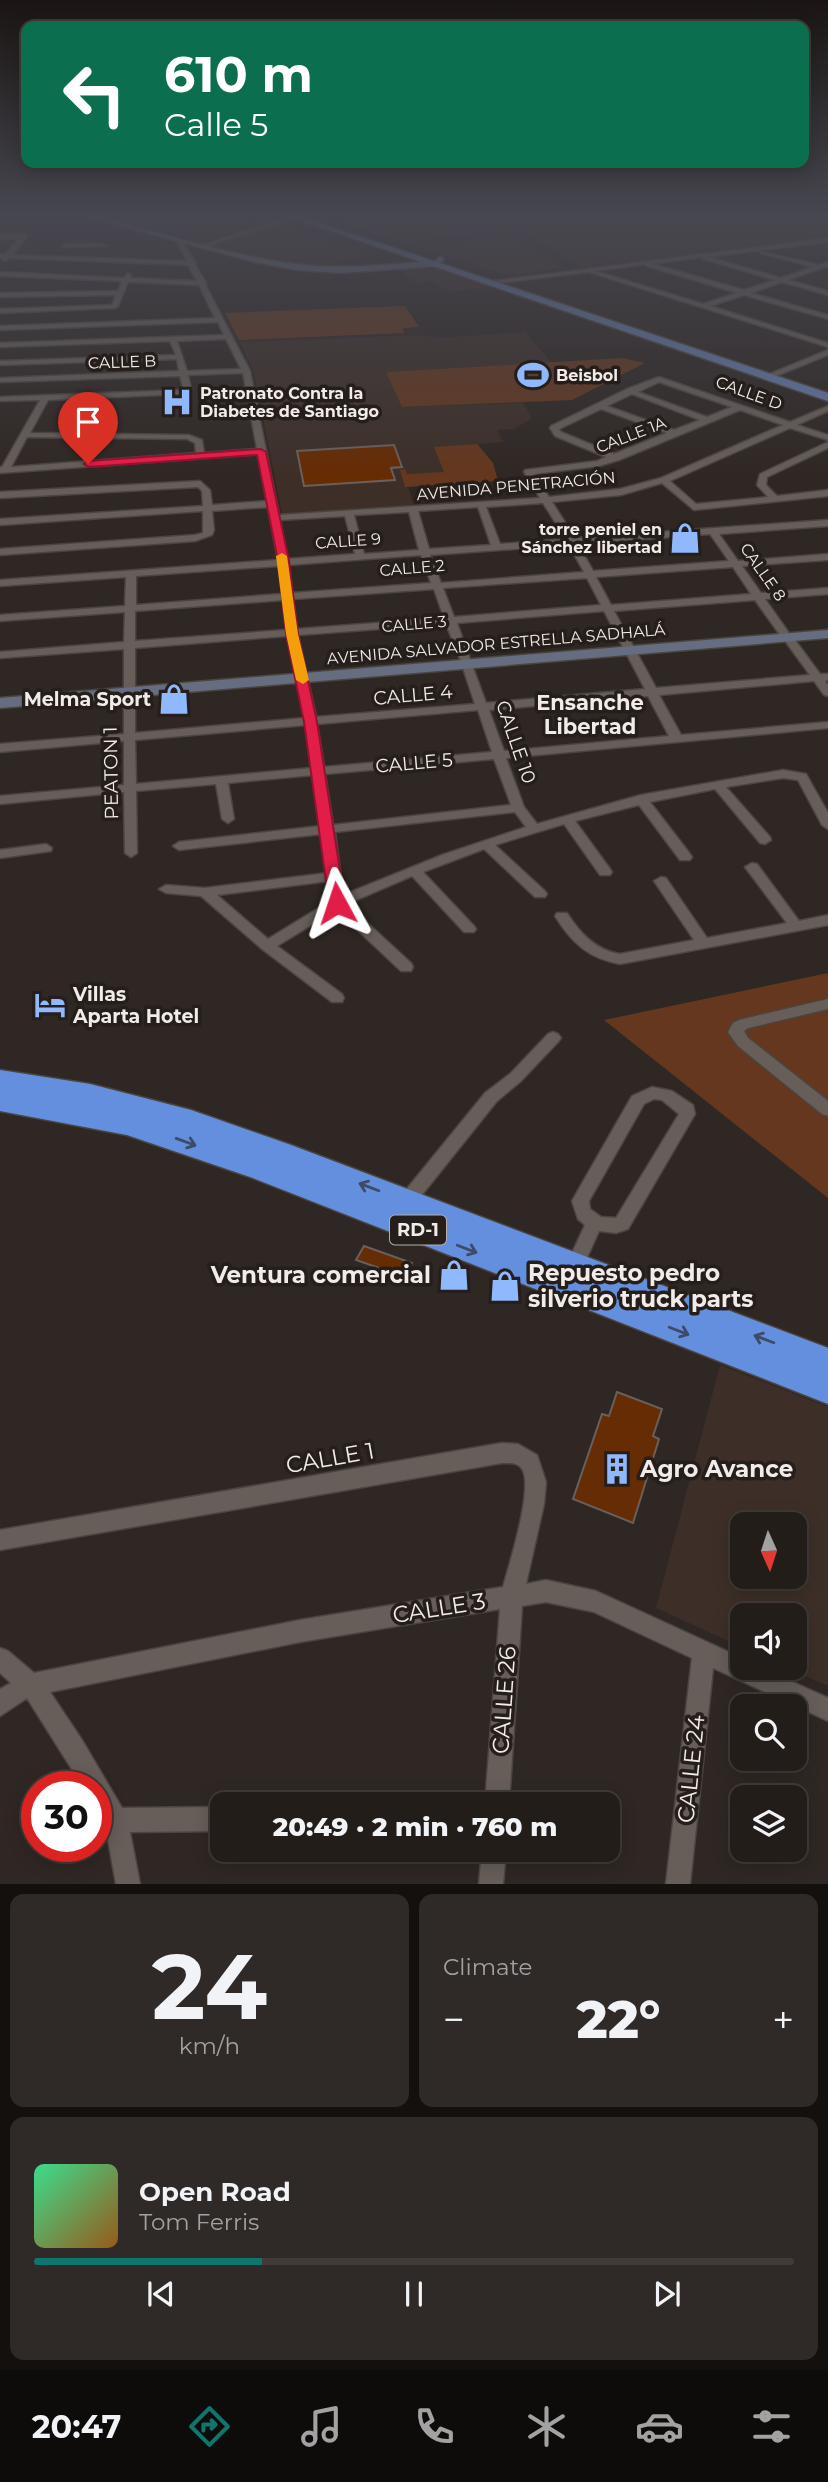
<!DOCTYPE html>
<html lang="en">
<head>
<meta charset="utf-8">
<style>
	:root { --surface:#231d1a; --page:#2f2a27; --text:#f1f3f6; --muted:#a3a2a2; --line:#403b39; --accent:#0f766e }
	body { margin:0; font-family:Montserrat,sans-serif; background:var(--page); color:var(--text); height:100vh; display:flex; flex-direction:column; font-size:26px; white-space:nowrap }
	* { box-sizing:border-box; margin:0 }
	p { font-size:23px; color:var(--muted) }
	.icon { flex:none; width:38px; height:38px; fill:none; stroke:currentColor; stroke-width:2; stroke-linecap:round; stroke-linejoin:round }
	.map { position:relative; height:1884px; overflow:hidden }
	.panel { display:flex; flex-direction:column; gap:10px; padding:10px; background:#13100e; flex:1 }
	.panel>* { flex:none }
	.guide { position:absolute; left:21px; top:21px; width:788px; height:147px; border-radius:14px; box-shadow:0 4px 18px #0003,0 0 0 2px var(--line); background:#0b6e4f; color:#fff; overflow:hidden }
	.needle { width:46px; rotate:177deg }
	.buttons { position:absolute; left:730px; top:1512px; display:grid; gap:14px }
	.buttons a { display:grid; place-items:center; width:77px; height:77px; border-radius:14px; background:var(--surface); box-shadow:0 4px 18px #0003,0 0 0 2px var(--line); font-size:35px }
	.speed { position:absolute; left:21px; top:1771px; display:flex; gap:14px; font-size:35px; font-weight:700; text-align:center }
	.speed>* { display:grid; place-content:center; width:91px; height:91px; border-radius:50%; background:var(--surface); box-shadow:0 4px 18px #0003,0 0 0 2px var(--line); line-height:1 }
	.speed .limit { border:10px solid #d22; background:#fff; color:#111 }
	.pin { position:absolute; display:grid; place-items:center; width:60px; height:60px; color:#fff; margin:-72px -30px; border-radius:50% 50% 50% 0; rotate:-45deg; box-shadow:0 0 7px #0007 }
	.pin .icon { rotate:45deg }
	.me { position:absolute; width:77px; margin:-38px; rotate:355deg; stroke-linejoin:round; filter:drop-shadow(0 0 5px #0008) }
	.turn { display:flex; align-items:center; gap:24px; height:147px; padding:0 28px; font-size:32px }
	.turn .icon { width:91px; height:91px; stroke-width:2.5 }
	.turn b { display:block; font-size:49px; line-height:60px }
	.big { font-size:52px; font-weight:800; line-height:1.1 }
	.panel .widget { flex:1; display:flex; flex-direction:column; justify-content:center; gap:10px; min-width:0; padding:0 24px; border-radius:14px; background:var(--page) }
	.panel .dial { align-items:center; gap:0 }
	.dial b { font-size:91px; line-height:1 }
	.song { display:flex; align-items:center; gap:21px }
	.cover { width:84px; height:84px; border-radius:10px; background:linear-gradient(135deg,hsl(150 70% 55%),hsl(30 70% 35%)) }
	.played { height:7px; border-radius:4px; background:linear-gradient(90deg,var(--accent) 30%,var(--line) 30%) }
	.keys { display:flex; justify-content:space-around; direction:ltr }
	.heat { display:flex; justify-content:space-between; align-items:center; font-size:38px; direction:ltr }
	.panel .tiles { flex:1; display:grid; gap:10px; grid-template-columns:1fr 1fr }
	.widget:last-child { grid-column:span 2 }
	.trip { position:absolute; left:210px; top:1792px; width:410px; height:70px; border-radius:14px; background:var(--surface); box-shadow:0 4px 18px #0003,0 0 0 2px var(--line); font-weight:800; line-height:70px; text-align:center }
	.tab-bar { display:flex; height:112px; justify-content:space-around; align-items:center; background:#0e0c0a; color:var(--muted) }
	.tab-bar .icon { width:49px; height:49px }
	.tab-bar .selected { color:var(--accent) }
	.tab-bar b { font-size:32px; color:var(--text) }
	.map>svg:first-child { display:block }
</style>
</head>
<body>
<div class="map">
<svg width="828" height="1884" viewBox="0 0 828 1884">
	<rect width="100%" height="100%" fill="#2f2723"/>
	<path fill="#3d2f28" fill-rule="evenodd" d="M143 215H247L268 222 203 241 119 222Z
		M316 215H828V239L578 267 520 230 403 242Z
		M278 226 371 253 322 267 274 261 212 245Z
		M506 235 519 237 562 268 521 275 501 273 414 246Z
		M397 268 436 269 494 286 450 292 432 281 417 284Z
		M525 332 551 362 386 372 403 407 523 403 532 418 514 429 497 430 504 442 478 444 493 463 498 481 408 487 414 505 282 514 254 373 240 342 420 335 436 338Z
		M720 1365 828 1407V1686L788 1668H794V1615H742V1647L656 1608ZM794 1524V1577H742V1524Z"/>
	<path fill="#64371e" d="M405 306 419 327 403 328 404 333 239 340 225 313Z
		M623 358 645 363 572 400 402 407 386 372Z
		M477 444 493 463 498 481 405 487 400 470 405 469 407 474 444 472 434 447Z
		M828 973V1198L604 1020Z"/>
	<path fill="#662c04" stroke="#69605b" stroke-width="2" d="M394 445 402 467 391 468 395 480 304 486 297 451Z
		M364 1246 412 1263 405 1277 356 1260Z
		M617 1392 662 1409 653 1436 659 1439 633 1523 573 1499 602 1414 609 1416Z"/>
	<g fill="none" stroke-linecap="round" stroke-linejoin="round">
		<defs>
			<path id="minor" d="M283 218 306 219 284 222 205 247 200 246Z
				M24 234 27 236 12 255 187 261 176 240 181 239 196 263 195 264 206 283 205 284 250 371 279 515 540 498 524 472 525 470 597 461 606 457 555 436 550 428 551 426 627 389 659 377 790 422 828 406V411L797 425 828 435V440L790 428 670 481 696 504 768 497 757 485 760 474 828 442V448L767 477 766 485 777 496 828 490V496L694 510 662 483 621 495 552 502 575 538 828 520V526L719 534 738 561 828 554V560L742 566 761 593 828 588V594L765 599 789 633 788 635 792 636 820 674H828V680L825 681 828 685V696L824 695 814 681 659 695 681 735 828 722V728L506 758 524 807 537 824 641 795 783 770 806 774 828 813V829L822 825 798 780 783 778 726 787 770 837 771 840 765 844 760 843 715 789 650 802 690 854 692 857 690 860H680L639 805 575 821 610 869 612 872 610 875H600L564 824 495 845 545 891 547 894 545 897H535L484 849 423 872 474 926 476 929 474 932H464L412 876 347 904 411 963 413 967 411 971H401L336 910 277 946 342 994 344 998 342 1002H332L262 949 201 896 166 893 159 889 166 885 205 888 328 873 322 834 179 850 173 846 179 842 321 826 313 775 228 783 234 819 228 823 222 819 216 784 136 791 137 853 131 857 125 853 124 792 0 804V796L124 785V741L0 752V744L124 734V649L0 658V652L124 642 125 612 0 621V615L125 606 126 577 0 586V580L278 560 268 507 212 511 214 530 212 535 195 541 0 555V549L195 535 203 533V511L0 525V519L203 506 202 491 198 487 0 498V492L200 481 210 490 212 505 267 501 258 454 0 473V467H2L40 400 0 401V397L181 390 183 388 180 376 0 382V378L179 371 177 359 0 365V361L176 355 170 341 0 347V343L224 335 218 322 0 330V326L215 318 199 285 128 282 118 306 115 308 0 313V309L112 305 116 295 0 297V293L118 291 122 281 0 276V272L124 278 128 273 131 275 130 278 197 281 188 265 9 258 5 261 0 258V254H6L19 238 0 239V235ZM226 339 241 369 187 371 177 341ZM243 373 257 449 204 453 202 440 189 435 30 433 48 400 183 394 191 388 188 375ZM659 382 732 407 707 417 638 392ZM632 394 700 420 674 430 607 406ZM601 409 667 433 614 454 561 432 559 429ZM740 410 783 425 661 478 620 489 549 497 534 474 599 466 619 460ZM27 437 187 439 195 443 196 453 11 467ZM543 503 566 539 500 544 486 507ZM478 507 491 545 429 549 418 511ZM409 512 419 550 364 554 354 515ZM345 516 355 554 287 559 280 520ZM710 534 729 561 593 571 578 544ZM569 545 584 572 441 583 430 555ZM421 555 431 583 292 593 288 565ZM279 566 282 594 136 605V576ZM733 567 751 594 611 605 596 577ZM587 578 601 605 454 617 443 588ZM434 589 444 618 297 629 293 599ZM283 600 286 630 135 641V611ZM755 600 780 635 784 636 783 638 810 675 656 688 614 611ZM604 611 645 689 486 703 472 665 467 662 462 665 475 704 316 717 298 635 446 624 460 659 465 662 470 659 457 623ZM287 636 305 718 135 733V692L132 689 135 687V648ZM648 696 669 736 504 751 489 710ZM478 710 492 752 324 767 317 724ZM306 725 312 768 136 784 135 740ZM494 759 511 805 333 825 325 774ZM515 812 526 827 442 855 343 895 335 832ZM329 881 330 901 268 939 217 895Z
				M828 238V242L708 257 781 278 813 267 760 253V251L819 265 828 262V266L788 280 828 291V295L782 282 751 293 828 315V319L744 295 710 306 828 343V347L589 272 489 284 486 282ZM702 257 703 259 775 280 744 290 652 264ZM646 264 647 266 737 293 703 304 595 271Z
				M64 244H104L107 246 62 247Z
				M828 350V355L769 379 762 377Z
				M46 844 52 848 51 851 0 858V850Z
				M752 863 757 864 799 921 828 915V925L620 964C588 958 572 943 555 916L557 913H567C580 933 595 950 620 954L694 940 654 881 661 877 666 878 707 938 787 923 745 867Z
				M828 999V1009L748 1028 744 1031 748 1038 828 1101V1116L822 1114 738 1046 728 1032 733 1023 739 1020Z
				M553 1032 558 1034 561 1038 558 1042 521 1081 497 1101 413 1206 407 1208 401 1206 399 1201 401 1196 485 1093 511 1073 548 1034Z
				M652 1087 672 1091 693 1105 695 1114 628 1229 616 1233 599 1231 581 1271 575 1274 569 1271 566 1266 585 1225 578 1219 572 1201 632 1096ZM654 1099 662 1100 679 1114 616 1218 601 1217 590 1209 589 1201 644 1104Z
				M502 1443 518 1444 537 1455 546 1482 544 1504 526 1584 546 1580 596 1591 742 1658V1668H762L828 1698V1721L713 1668 690 1884H666L692 1658 594 1612 546 1602 522 1606 509 1804H485L500 1609 300 1642 50 1692 82 1740 122 1808 222 1807V1831L130 1832 140 1884H116L105 1823 96 1809V1787H83L27 1698 0 1716V1689L11 1683 0 1673V1648L8 1651 34 1673 300 1620 503 1587C509 1565 534 1487 522 1469 518 1462 509 1463 502 1463L0 1550V1530Z
				M482 1850H506L503 1884H479Z"/>
			<path id="secondary" d="M80 215H92C159 232 227 255 296 264 342 270 389 264 435 261L440 256 444 259 439 266 341 273 297 270 254 262Z
				M828 630V638L0 708V698Z"/>
			<path id="primary" d="M284 215H296L828 393V401Z"/>
			<path id="motorway" d="M0 1070 90 1084 191 1110 291 1145 828 1348V1404L253 1178 127 1135 0 1111Z"/>
		</defs>
		<use href="#minor" stroke="#4b4541" stroke-width="3"/>
		<use href="#secondary" stroke="#4b4541" stroke-width="3"/>
		<use href="#primary" stroke="#4b4541" stroke-width="3"/>
		<use href="#motorway" stroke="#4b4541" stroke-width="3"/>
		<use href="#minor" fill="#675e59" fill-rule="evenodd"/>
		<use href="#secondary" fill="#666d81" fill-rule="evenodd"/>
		<use href="#primary" fill="#657ba9" fill-rule="evenodd"/>
		<use href="#motorway" fill="#638fde" fill-rule="evenodd"/>
	</g>
	<defs><path id="oneway-shaft" d="M-6 0H5M1.5-3L5.5 0L1.5 3" fill="none" stroke-width="1.6" stroke-linecap="round" stroke-linejoin="round" transform="scale(1.75)"/></defs>
	<g stroke="#3e4b68">
		<use href="#oneway-shaft" transform="translate(186 1142) rotate(20)"/>
		<use href="#oneway-shaft" transform="translate(369 1187) rotate(-159)"/>
		<use href="#oneway-shaft" transform="translate(467 1249) rotate(21)"/>
		<use href="#oneway-shaft" transform="translate(679 1331) rotate(21)"/>
		<use href="#oneway-shaft" transform="translate(764 1339) rotate(-159)"/>
	</g>
	<linearGradient id="sky" x2="0" y2="1"><stop stop-color="#1a1513"/><stop offset="0.45" stop-color="#474750"/><stop offset="1" stop-color="#474750" stop-opacity="0"/></linearGradient>
	<rect width="828" height="478" fill="url(#sky)"/>
	<path fill="#e11d48" stroke="#92132f" stroke-width="2" d="M261 449 266 452 289 561 298 634 317 722 345 903 337 908 329 903 304 722 286 634 278 561 257 455 88 467 84 464 88 461Z"/>
	<path fill="#f59e0b" d="M282 553 287 556 298 634 309 680 303 684 296 680 286 634 276 556Z"/>
	<defs>
		<symbol id="stadium-bare" viewBox="-9 -9 18 18"><path d="M0-5a6.5 5 0 1 0 0 10a6.5 5 0 1 0 0-10ZM-3.5-1.8h7v3.6h-7Z" fill="#90b8fd" stroke="#251e1a" stroke-width="2.5" paint-order="stroke"/></symbol>
		<symbol id="hospital-bare" viewBox="-9 -9 18 18"><path d="M-5-5h3v3.5h4V-5h3V5h-3V1.5h-4V5h-3Z" fill="#90b8fd" stroke="#251e1a" stroke-width="2.5" paint-order="stroke"/></symbol>
		<symbol id="shop-bare" viewBox="-9 -9 18 18"><path d="M-5-2.5h2.3a2.7 3.5 0 0 1 5.4 0H5L5.5 6h-11ZM-1.5-2.5h3a1.5 2.3 0 0 0-3 0Z" fill="#90b8fd" stroke="#251e1a" stroke-width="2.5" paint-order="stroke"/></symbol>
		<symbol id="hotel-bare" viewBox="-9 -9 18 18"><path d="M-6-4.5h1.5V1H6V5H4.5V3h-9V5H-6ZM-4 0a1.8 1.8 0 1 1 3.6 0ZM.5 0V-2.5h3Q6-2.5 6 0Z" fill="#90b8fd" stroke="#251e1a" stroke-width="2.5" paint-order="stroke"/></symbol>
		<symbol id="building-bare" viewBox="-9 -9 18 18"><path d="M-4-6H4V6H1V3H-1V6H-4ZM-2.5-4.3h1.7v1.8h-1.7ZM.8-4.3h1.7v1.8H.8ZM-2.5-1h1.7V.8h-1.7ZM.8-1h1.7V.8H.8Z" fill="#90b8fd" stroke="#251e1a" stroke-width="2.5" paint-order="stroke"/></symbol>
	</defs>
	<g fill-rule="evenodd">
		<use href="#stadium-bare" x="511" y="353" width="44" height="44"/>
		<use href="#hospital-bare" x="155" y="380" width="44" height="44"/>
		<use href="#shop-bare" x="663" y="516" width="44" height="44"/>
		<use href="#shop-bare" x="152" y="677" width="44" height="44"/>
		<use href="#hotel-bare" x="28" y="983" width="44" height="44"/>
		<use href="#shop-bare" x="432" y="1253" width="44" height="44"/>
		<use href="#shop-bare" x="483" y="1264" width="44" height="44"/>
		<use href="#building-bare" x="595" y="1447" width="44" height="44"/>
	</g>
	<g text-anchor="middle" dominant-baseline="central" stroke-width="7" stroke-linejoin="round" paint-order="stroke">
		<g font-size="16" fill="#f1ebe9" stroke="#251e1a">
			<text transform="translate(122 362) rotate(-2)">CALLE B</text>
			<text transform="translate(749 393) rotate(20)">CALLE D</text>
			<text transform="translate(631 435) rotate(-21)">CALLE 1A</text>
			<text transform="translate(516 486) rotate(-5)">AVENIDA PENETRACIÓN</text>
			<text transform="translate(348 541) rotate(-4)">CALLE 9</text>
			<text transform="translate(412 568) rotate(-5)">CALLE 2</text>
			<text transform="translate(763 572) rotate(55)">CALLE 8</text>
			<text transform="translate(414 624) rotate(-5)">CALLE 3</text>
			<text transform="translate(496 644) rotate(-5)">AVENIDA SALVADOR ESTRELLA SADHALÁ</text>
		</g>
		<g font-size="16" font-weight="bold" fill="#f1ebe9" stroke="#251e1a" text-anchor="start">
			<text x="556" y="375">Beisbol</text>
			<text x="200" y="393">Patronato Contra la<tspan x="200" dy="18">Diabetes de Santiago</tspan></text>
			<text x="662" y="529" text-anchor="end">torre peniel en<tspan x="662" dy="18">Sánchez libertad</tspan></text>
		</g>
		<rect fill="#251e1a" stroke="#b4aeab" stroke-width="2" x="390" y="1215.5" width="56" height="29" rx="5"/>
		<g font-size="18" font-weight="bold" fill="#f1ebe9">
			<text x="418" y="1230">RD-1</text>
		</g>
		<g font-size="19" fill="#f1ebe9" stroke="#251e1a">
			<text transform="translate(413 695) rotate(-5)">CALLE 4</text>
			<text transform="translate(516 742) rotate(71)">CALLE 10</text>
			<text transform="translate(414 763) rotate(-5)">CALLE 5</text>
			<text transform="translate(111 773) rotate(-91)">PEATON 1</text>
		</g>
		<g font-size="19" font-weight="bold" fill="#f1ebe9" stroke="#251e1a" text-anchor="end">
			<text x="151" y="699">Melma Sport</text>
			<text x="73" y="994" text-anchor="start">Villas<tspan x="73" dy="22">Aparta Hotel</tspan></text>
		</g>
		<g font-size="21" font-weight="bold" fill="#f1ebe9" stroke="#251e1a">
			<text x="590" y="702">Ensanche<tspan x="590" dy="24">Libertad</tspan></text>
		</g>
		<g font-size="23" font-weight="bold" fill="#f1ebe9" stroke="#251e1a" text-anchor="start">
			<text x="528" y="1273">Repuesto pedro<tspan x="528" dy="26">silverio truck parts</tspan></text>
			<text x="431" y="1275" text-anchor="end">Ventura comercial</text>
			<text x="640" y="1469">Agro Avance</text>
		</g>
		<g font-size="23" fill="#f1ebe9" stroke="#251e1a">
			<text transform="translate(330 1458) rotate(-10)">CALLE 1</text>
			<text transform="translate(439 1608) rotate(-9)">CALLE 3</text>
			<text transform="translate(504 1700) rotate(-86)">CALLE 26</text>
			<text transform="translate(691 1769) rotate(-84)">CALLE 24</text>
		</g>
	</g>
</svg>
<div class="buttons">
<a><svg class="needle" viewBox="-14 -14 28 28"><path d="M0-13l5 13h-10z" fill="#e53935"/><path d="M0 13l5-13h-10z" fill="#a3a2a2"/></svg></a>
<a><svg class="icon" aria-label="sound" viewBox="0 0 24 24"><path d="M4 9h4l5-4v14l-5-4H4zM17 9q2 3 0 6"/></svg></a>
<a><svg class="icon" aria-label="search" viewBox="0 0 24 24"><circle cx="10" cy="10" r="6"/><path d="M15 15l6 6"/></svg></a>
<a><svg class="icon" aria-label="layers" viewBox="0 0 24 24"><path d="M12 4l9 5-9 5-9-5zM3 14l9 5 9-5"/></svg></a>
</div>
<div class="speed"><div class="limit">30</div></div>
<div class="pin" style="left:88px;top:464px;background:#d93025"><svg class="icon" aria-label="arrive" viewBox="0 0 24 24"><path d="M6 21V4h12l-3 4 3 4H6"/></svg></div>
<svg class="me" style="left:337px;top:903px" viewBox="-20 -20 40 40"><path d="M0-17L14 15 0 8-14 15z" fill="#e11d48" stroke="#fff" stroke-width="4"/></svg>
<div class="trip">20:49 · 2 min · 760 m</div>
<div class="guide">
<div class="turn"><svg class="icon" aria-label="left" viewBox="0 0 24 24"><path d="M17 20v-9H6M10 6l-5 5 5 5"/></svg><div><b>610 m</b>Calle 5</div></div>
</div>
</div>
<section class="panel">
<div class="tiles">
<div class="widget dial"><b>24</b><p>km/h</p></div>
<div class="widget"><p>Climate</p>
<div class="heat"><a>−</a><b class="big">22°</b><a>+</a></div>
</div>
<div class="widget">
<div class="song"><i class="cover"></i><div><b>Open Road</b><p>Tom Ferris</p></div></div>
<div class="played"></div>
<div class="keys"><svg class="icon" aria-label="previous" viewBox="0 0 24 24"><path d="M18 5L8 12l10 7zM5 5v14"/></svg><svg class="icon" aria-label="pause" viewBox="0 0 24 24"><path d="M8 5v14M16 5v14"/></svg><svg class="icon" aria-label="next" viewBox="0 0 24 24"><path d="M6 5l10 7-10 7zM19 5v14"/></svg></div>
</div>
</div>
</section>
<nav class="tab-bar">
<b>20:47</b>
<svg class="icon selected" aria-label="directions" viewBox="0 0 24 24"><path d="M12 3l9 9-9 9-9-9zM9 14v-3h6M13 9l2 2-2 2"/></svg>
<svg class="icon" aria-label="music" viewBox="0 0 24 24"><path d="M9 18V5l10-2v13"/><circle cx="6" cy="18" r="3"/><circle cx="16" cy="16" r="3"/></svg>
<svg class="icon" aria-label="phone" viewBox="0 0 24 24"><path d="M5 4h4l2 5-3 2q2 4 5 5l2-3 5 2v4C11 20 4 13 5 4z"/></svg>
<svg class="icon" aria-label="climate" viewBox="0 0 24 24"><path d="M12 3v18M4 7l16 10M4 17L20 7"/></svg>
<svg class="icon" aria-label="car" viewBox="0 0 24 24"><path d="M5 17H2v-5l4-1 3-4h7l3 4 3 1v5h-3M9 17h6M6 11h13"/><circle cx="7" cy="17" r="2"/><circle cx="17" cy="17" r="2"/></svg>
<svg class="icon" aria-label="filters" viewBox="0 0 24 24"><path d="M4 7h16M4 17h16"/><circle cx="9" cy="7" r="2"/><circle cx="15" cy="17" r="2"/></svg>
</nav>
</body>
</html>
